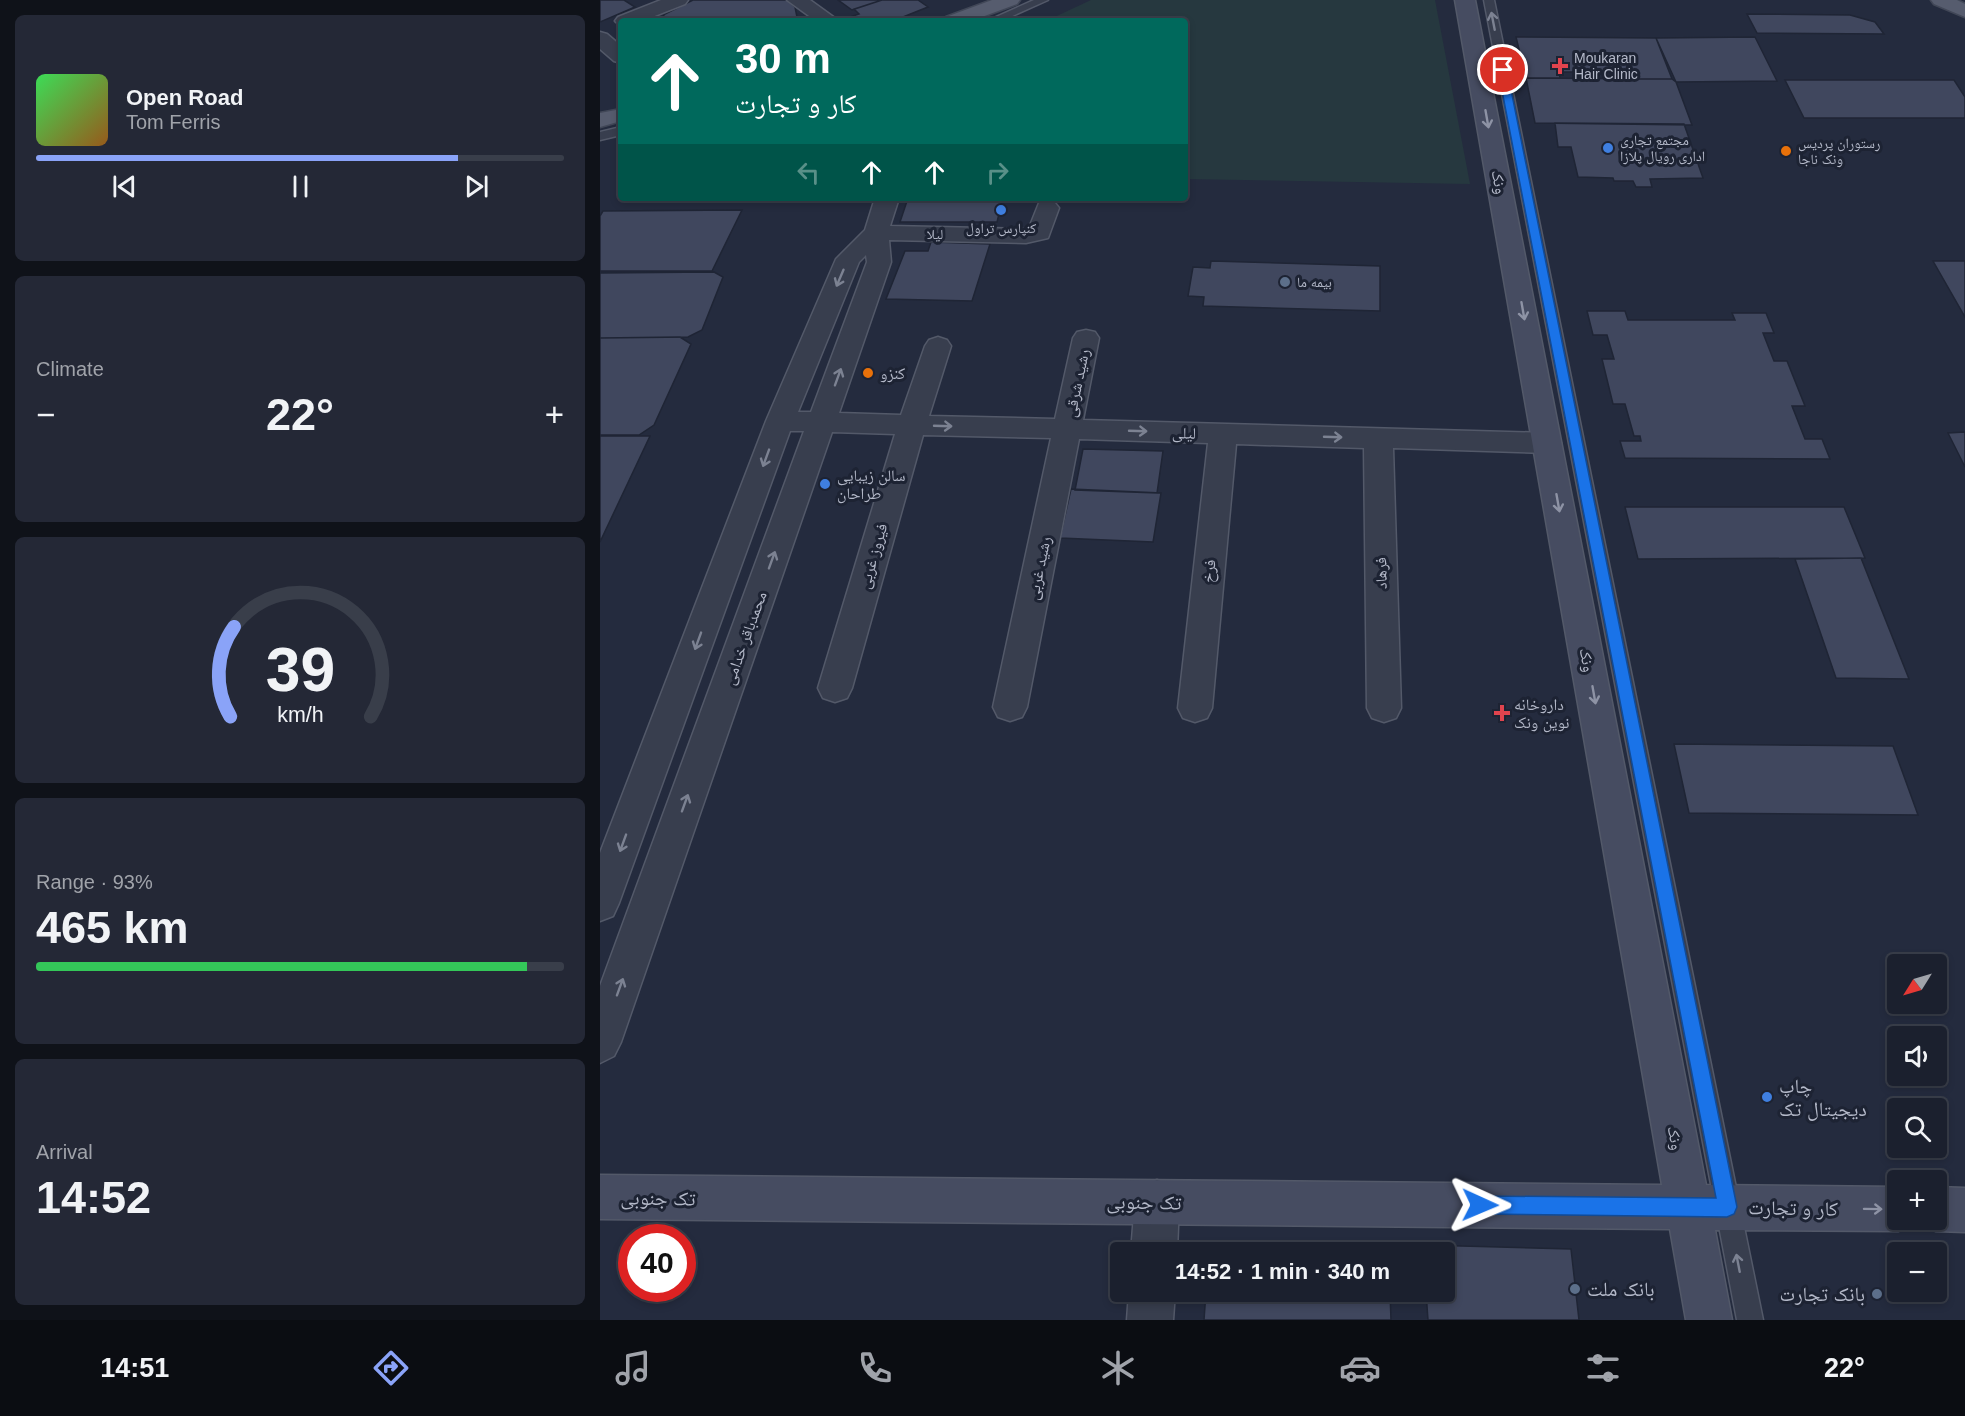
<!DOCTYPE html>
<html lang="en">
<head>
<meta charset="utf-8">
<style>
	:root { --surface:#1b202e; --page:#242836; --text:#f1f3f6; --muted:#a0a3aa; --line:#393e4a; --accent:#8aa3f8 }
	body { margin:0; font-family:Arial,"Noto Naskh Arabic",sans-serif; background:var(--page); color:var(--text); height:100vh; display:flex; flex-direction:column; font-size:22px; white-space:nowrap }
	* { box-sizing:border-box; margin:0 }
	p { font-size:20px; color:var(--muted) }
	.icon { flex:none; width:33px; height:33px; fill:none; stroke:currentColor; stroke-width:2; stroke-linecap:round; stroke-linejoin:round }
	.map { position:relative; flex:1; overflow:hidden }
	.panel { display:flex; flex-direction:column; gap:15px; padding:15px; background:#0f1219; width:600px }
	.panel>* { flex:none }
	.top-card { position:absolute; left:18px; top:18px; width:570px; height:183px; border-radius:6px; box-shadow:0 3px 9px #0003,0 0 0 2px var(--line); background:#00695c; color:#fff; overflow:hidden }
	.needle { width:39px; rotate:233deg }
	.buttons { position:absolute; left:1287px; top:954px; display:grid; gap:12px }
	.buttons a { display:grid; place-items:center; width:60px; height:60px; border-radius:6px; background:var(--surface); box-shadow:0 3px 9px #0003,0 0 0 2px var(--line); font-size:30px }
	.speed { position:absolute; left:18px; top:1224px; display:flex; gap:12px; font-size:30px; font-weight:700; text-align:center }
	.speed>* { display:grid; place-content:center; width:78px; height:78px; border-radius:50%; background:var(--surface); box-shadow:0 3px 9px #0003,0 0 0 2px var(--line); line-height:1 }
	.speed .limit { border:9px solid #d22; background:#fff; color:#111 }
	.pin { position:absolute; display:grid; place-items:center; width:51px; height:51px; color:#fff; margin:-26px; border:3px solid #fff; border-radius:50%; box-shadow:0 2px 6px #0007 }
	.me { position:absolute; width:66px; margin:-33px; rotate:91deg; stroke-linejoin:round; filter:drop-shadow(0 0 4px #0008) }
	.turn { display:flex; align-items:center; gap:21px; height:126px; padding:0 18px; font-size:27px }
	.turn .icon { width:78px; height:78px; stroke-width:2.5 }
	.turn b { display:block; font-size:42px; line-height:51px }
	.lanes { display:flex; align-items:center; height:57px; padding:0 18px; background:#0003; justify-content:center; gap:30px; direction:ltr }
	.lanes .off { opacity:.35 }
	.big { font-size:45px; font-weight:800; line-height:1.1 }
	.panel .widget { flex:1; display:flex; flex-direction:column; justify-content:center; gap:9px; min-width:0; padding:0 21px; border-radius:9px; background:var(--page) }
	.panel .dial { align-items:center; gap:0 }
	.dial svg { height:156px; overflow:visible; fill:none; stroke:var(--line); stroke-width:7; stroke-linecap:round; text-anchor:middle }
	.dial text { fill:var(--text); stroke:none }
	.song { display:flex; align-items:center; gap:18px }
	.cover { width:72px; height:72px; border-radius:9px; background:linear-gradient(135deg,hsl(130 70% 55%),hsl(30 70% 35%)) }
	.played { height:6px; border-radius:3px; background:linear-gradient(90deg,var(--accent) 80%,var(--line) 80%) }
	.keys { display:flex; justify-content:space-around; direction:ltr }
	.heat { display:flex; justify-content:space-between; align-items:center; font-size:33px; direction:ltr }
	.charge { height:9px; border-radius:4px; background:linear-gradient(90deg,#34c759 93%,var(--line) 0) }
	.trip { position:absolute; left:510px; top:1242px; width:345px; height:60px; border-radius:6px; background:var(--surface); box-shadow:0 3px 9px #0003,0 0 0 2px var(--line); font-weight:800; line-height:60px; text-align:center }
	.tab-bar { display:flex; height:96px; justify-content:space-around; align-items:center; background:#0b0d12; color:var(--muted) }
	.tab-bar .icon { width:42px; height:42px }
	.tab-bar .selected { color:var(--accent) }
	.tab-bar b { font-size:27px; color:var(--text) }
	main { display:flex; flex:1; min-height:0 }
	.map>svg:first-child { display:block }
</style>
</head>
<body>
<main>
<section class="panel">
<div class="widget">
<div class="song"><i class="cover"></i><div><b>Open Road</b><p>Tom Ferris</p></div></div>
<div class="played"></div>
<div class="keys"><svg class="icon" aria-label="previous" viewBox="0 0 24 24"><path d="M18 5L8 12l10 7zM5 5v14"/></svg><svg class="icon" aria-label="pause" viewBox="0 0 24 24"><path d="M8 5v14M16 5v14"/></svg><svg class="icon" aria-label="next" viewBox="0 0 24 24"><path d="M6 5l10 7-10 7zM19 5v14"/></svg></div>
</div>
<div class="widget"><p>Climate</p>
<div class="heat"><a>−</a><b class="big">22°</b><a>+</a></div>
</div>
<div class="widget dial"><svg viewBox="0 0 100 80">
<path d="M14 69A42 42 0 1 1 86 69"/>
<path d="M14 69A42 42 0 0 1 16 23" stroke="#8aa3f8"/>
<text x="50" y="56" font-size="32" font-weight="700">39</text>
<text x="50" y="72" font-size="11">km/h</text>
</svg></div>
<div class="widget"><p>Range · 93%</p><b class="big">465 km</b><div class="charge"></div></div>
<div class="widget"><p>Arrival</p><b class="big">14:52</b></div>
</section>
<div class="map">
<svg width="1365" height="1320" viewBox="0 0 1365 1320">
	<rect width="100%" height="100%" fill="#242b3e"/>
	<path fill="#26383f" d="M491 0H835L870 184 585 179V21H446Z"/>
	<path fill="#40475e" stroke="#1f2535" stroke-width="1.5" d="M0 0H24L35 7 0 22Z
		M93 0H187L195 7 197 17 196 21H58L65 14Z
		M238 0H282L252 10Z
		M282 0H318L328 7 293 21H261L253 16 259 14 254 9Z
		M1147 14 1250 15 1275 22 1284 34 1157 33Z
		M916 37 1056 38 1072 79H1036L1033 72H959L960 78H926Z
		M1155 37 1177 81 1076 82 1056 38Z
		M926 78 1072 79 1076 82 1092 125 935 123Z
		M1185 80H1354L1365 97V118H1204Z
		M955 123 1084 124 1103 178 1050 179 1052 187H1036L1033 181H1014L1013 178 978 177 971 147H958Z
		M308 198H403L397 222H300Z
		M142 210 112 271H0V216L3 211Z
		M331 242 390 244 372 301 286 299 305 251H328Z
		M611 261 780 266V311L603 306 604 297 588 296 593 267 610 268Z
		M1333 261H1365V317Z
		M114 272 123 277 102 330 88 337 0 338V273Z
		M987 311H1025L1028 320H1135L1132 313H1166L1174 333H1163L1174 361H1187L1205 406H1192L1205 439H1222L1230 459 1025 458 1020 441H1041L1040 436H1034L1025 404H1013L1002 359H1014L1007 335H993Z
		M80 337 91 344 54 425 39 435H0V338Z
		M1365 432V467L1348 433Z
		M0 436H50L0 542Z
		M483 449 563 451 557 493 475 490Z
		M471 489 561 493 553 542 460 538Z
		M1025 507H1244L1265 558 1038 559Z
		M1261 558 1309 679 1236 678 1195 559Z
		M1074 744 1293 746 1318 815 1089 813Z
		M824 1245 971 1249 979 1320H828L826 1292H844V1252H825Z
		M606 1292H790L791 1320H604Z"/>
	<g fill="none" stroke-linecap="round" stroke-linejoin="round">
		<defs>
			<path id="lane" d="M434 0H448L401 21H387Z
				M884 0H894L1163 1320H1137Z
				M21 127V135L0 140V132Z"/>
			<path id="street" d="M61 0H88L85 4 42 21H21V26L15 21 18 17Z
				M187 0H210L239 21H216Z
				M0 32 7 34 21 46V63L14 61 0 49Z
				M275 198H299L290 226 426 229 429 228 439 203 447 201 455 203 459 208 448 238 426 243 289 240 291 262 239 413 301 415 325 346 329 340 338 337 347 340 351 346 329 416 455 419 473 338 477 332 486 330 495 332 499 338 483 420 947 433 957 436 961 443 957 450 947 453 793 448 801 708 796 718 784 722 772 718 767 708 764 448 636 444 612 708 607 718 595 722 583 718 578 708 608 443 479 439 427 707 422 717 410 721 398 717 393 707 451 438 323 435 252 688 247 698 235 702 223 698 218 688 295 434 232 432 21 1042 14 1056 0 1063V986L204 431H190L19 903 13 916 0 921V853L166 421 236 259 265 230ZM266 255 267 262 211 412H198L259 262Z
				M557 1180 573 1186 579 1202 577 1252H531L535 1202 541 1186Z
				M529 1292H575L573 1320H527Z"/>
			<path id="secondary" d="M855 0H875L1106 1185 1298 1187V1220H1316L1314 1225 1298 1231 1115 1230 1132 1320H1086L1070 1229 0 1219V1175L1062 1185Z
				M1336 1187 1365 1188V1232L1336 1231 1320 1225 1318 1220H1336Z"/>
			<path id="primary" d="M392 0H420L417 4 371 21H343L346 17Z
				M1331 0H1357L1365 4V17L1334 4Z
				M21 109V121L0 127V113Z"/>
		</defs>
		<use href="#lane" stroke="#535969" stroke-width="3"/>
		<use href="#street" stroke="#535969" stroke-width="3"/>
		<use href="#secondary" stroke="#535969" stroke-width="3"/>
		<use href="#primary" stroke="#414757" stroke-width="3"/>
		<use href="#lane" fill="#383e4e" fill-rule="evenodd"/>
		<use href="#street" fill="#383e4e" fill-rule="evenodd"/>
		<use href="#secondary" fill="#464c61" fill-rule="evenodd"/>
		<use href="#primary" fill="#565c6e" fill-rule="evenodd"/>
	</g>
	<defs><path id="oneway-shaft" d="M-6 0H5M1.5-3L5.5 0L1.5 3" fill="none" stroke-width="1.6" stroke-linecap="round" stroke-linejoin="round" transform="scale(1.5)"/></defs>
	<g stroke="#7c8292">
		<use href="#oneway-shaft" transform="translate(893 21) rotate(-101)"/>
		<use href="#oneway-shaft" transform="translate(240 278) rotate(113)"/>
		<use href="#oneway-shaft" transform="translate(238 377) rotate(-70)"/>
		<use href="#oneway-shaft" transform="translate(343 426) rotate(2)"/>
		<use href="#oneway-shaft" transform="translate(538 431) rotate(2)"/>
		<use href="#oneway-shaft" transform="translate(733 437) rotate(2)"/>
		<use href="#oneway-shaft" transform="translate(166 458) rotate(110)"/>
		<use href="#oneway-shaft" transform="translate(172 560) rotate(-70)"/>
		<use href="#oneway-shaft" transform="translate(98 641) rotate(110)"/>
		<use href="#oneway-shaft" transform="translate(85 803) rotate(-70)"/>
		<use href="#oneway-shaft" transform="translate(23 843) rotate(110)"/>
		<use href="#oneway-shaft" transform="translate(20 987) rotate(-70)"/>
		<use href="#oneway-shaft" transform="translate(1138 1263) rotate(-101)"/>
	</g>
	<g stroke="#8e93a5">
		<use href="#oneway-shaft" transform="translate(887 119) rotate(80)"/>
		<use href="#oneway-shaft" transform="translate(923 311) rotate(80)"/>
		<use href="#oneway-shaft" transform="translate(958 503) rotate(80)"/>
		<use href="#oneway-shaft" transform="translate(994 695) rotate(80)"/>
		<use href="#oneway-shaft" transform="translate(1273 1209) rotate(1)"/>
	</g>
	<path fill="#1a73e8" stroke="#114b97" stroke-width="1.5" d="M903 67 907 70 1137 1207 1134 1214 1127 1217 880 1214 874 1211 871 1205 874 1198 880 1196 1116 1198 898 70Z"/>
	<g fill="#e0444e" stroke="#1d2333" stroke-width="2">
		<path d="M957 57h6v6h6v6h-6v6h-6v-6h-6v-6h6z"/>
		<path d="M899 704h6v6h6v6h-6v6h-6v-6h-6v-6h6z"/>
	</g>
	<g fill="#3f7fe0" stroke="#1d2333" stroke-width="2">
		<circle cx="1008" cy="148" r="6"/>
		<circle cx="401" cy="210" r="6"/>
		<circle cx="225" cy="484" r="6"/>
		<circle cx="1167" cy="1097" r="6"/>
	</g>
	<g fill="#e8710a" stroke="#1d2333" stroke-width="2">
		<circle cx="1186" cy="151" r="6"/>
		<circle cx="268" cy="373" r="6"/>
	</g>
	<g fill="#5c6f8a" stroke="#1d2333" stroke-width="2">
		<circle cx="685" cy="282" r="6"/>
		<circle cx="975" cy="1289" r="6"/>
		<circle cx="1277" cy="1294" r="6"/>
	</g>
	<g text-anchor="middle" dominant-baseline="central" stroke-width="6" stroke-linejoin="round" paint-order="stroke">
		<g font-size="14" fill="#b4b9c9" stroke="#1d2333" text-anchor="start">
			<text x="974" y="58">Moukaran<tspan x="974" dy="16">Hair Clinic</tspan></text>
			<text x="1020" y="140">مجتمع تجاری<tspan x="1020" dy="16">اداری رویال پلازا</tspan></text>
			<text x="1198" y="143">رستوران پردیس<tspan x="1198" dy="16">ونک ناجا</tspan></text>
			<text x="401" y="228" text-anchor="middle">کنپارس تراول</text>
			<text x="697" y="282">بیمه ما</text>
		</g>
		<g font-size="14" fill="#b4b9c9" stroke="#1d2333">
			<text transform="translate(335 234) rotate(1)">لیلا</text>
		</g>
		<g font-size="16" fill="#b4b9c9" stroke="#1d2333">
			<text transform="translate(899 182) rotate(80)">ونک</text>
			<text transform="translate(477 383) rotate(-78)">رشید شرقی</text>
			<text transform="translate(584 433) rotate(2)">لیلی</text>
			<text transform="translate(273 556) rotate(-74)">فیروز غربی</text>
			<text transform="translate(439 568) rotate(-78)">رشید غربی</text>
			<text transform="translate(609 571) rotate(-84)">فرخ</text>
			<text transform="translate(781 573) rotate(-91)">فرهاد</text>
			<text transform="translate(145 638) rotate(-70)">محمدباقر خدامی</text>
			<text transform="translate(987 660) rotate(80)">ونک</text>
			<text transform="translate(1075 1138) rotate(80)">ونک</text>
		</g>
		<g font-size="16" fill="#b4b9c9" stroke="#1d2333" text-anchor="start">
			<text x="280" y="373">کنزو</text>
			<text x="237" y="475">سالن زیبایی<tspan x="237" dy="18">طراحان</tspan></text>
			<text x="914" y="704">داروخانه<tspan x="914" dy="18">نوین ونک</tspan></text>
		</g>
		<g font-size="20" fill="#b4b9c9" stroke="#1d2333" text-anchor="start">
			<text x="1179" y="1086">چاپ<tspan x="1179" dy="23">دیجیتال تک</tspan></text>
			<text x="987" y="1289">بانک ملت</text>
			<text x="1265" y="1294" text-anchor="end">بانک تجارت</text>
		</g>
		<g font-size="20" fill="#b4b9c9" stroke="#1d2333">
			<text transform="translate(58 1198) rotate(1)">تک جنوبی</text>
			<text transform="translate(544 1202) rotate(1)">تک جنوبی</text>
			<text transform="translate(1193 1208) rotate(1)">کار و تجارت</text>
		</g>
	</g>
</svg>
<div class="buttons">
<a><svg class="needle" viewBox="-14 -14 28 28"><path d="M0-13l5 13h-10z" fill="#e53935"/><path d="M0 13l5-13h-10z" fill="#a0a3aa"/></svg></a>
<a><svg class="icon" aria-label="sound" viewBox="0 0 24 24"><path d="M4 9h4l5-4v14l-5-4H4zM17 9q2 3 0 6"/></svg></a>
<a><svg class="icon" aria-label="search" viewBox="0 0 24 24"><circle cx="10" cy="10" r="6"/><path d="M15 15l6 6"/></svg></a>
<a>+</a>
<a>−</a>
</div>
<div class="speed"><div class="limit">40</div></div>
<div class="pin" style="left:903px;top:70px;background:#d93025"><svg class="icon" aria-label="arrive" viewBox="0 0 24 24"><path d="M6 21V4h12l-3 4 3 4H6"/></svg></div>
<svg class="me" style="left:880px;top:1205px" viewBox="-20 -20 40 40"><path d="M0-17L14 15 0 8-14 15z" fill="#1a73e8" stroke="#fff" stroke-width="4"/></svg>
<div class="trip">14:52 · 1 min · 340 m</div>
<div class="top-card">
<div class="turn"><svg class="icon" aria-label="ahead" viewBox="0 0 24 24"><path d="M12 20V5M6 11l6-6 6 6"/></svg><div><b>30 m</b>کار و تجارت</div></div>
<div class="lanes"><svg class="icon off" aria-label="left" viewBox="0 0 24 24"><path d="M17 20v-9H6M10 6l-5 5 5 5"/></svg><svg class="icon" aria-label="ahead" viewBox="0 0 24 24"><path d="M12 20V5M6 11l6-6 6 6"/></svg><svg class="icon" aria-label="ahead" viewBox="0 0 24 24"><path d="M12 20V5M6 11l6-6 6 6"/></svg><svg class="icon off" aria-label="right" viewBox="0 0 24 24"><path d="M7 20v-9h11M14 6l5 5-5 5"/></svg></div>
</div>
</div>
</main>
<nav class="tab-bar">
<b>14:51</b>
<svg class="icon selected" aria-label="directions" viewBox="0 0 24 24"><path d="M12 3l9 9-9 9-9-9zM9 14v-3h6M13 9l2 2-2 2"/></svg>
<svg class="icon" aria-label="music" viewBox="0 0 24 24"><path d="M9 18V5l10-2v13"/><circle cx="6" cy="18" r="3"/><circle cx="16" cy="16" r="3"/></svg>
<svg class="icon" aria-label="phone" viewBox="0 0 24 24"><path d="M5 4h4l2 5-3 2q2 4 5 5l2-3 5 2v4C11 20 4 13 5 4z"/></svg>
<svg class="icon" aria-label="climate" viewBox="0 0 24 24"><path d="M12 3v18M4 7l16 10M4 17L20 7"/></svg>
<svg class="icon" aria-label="car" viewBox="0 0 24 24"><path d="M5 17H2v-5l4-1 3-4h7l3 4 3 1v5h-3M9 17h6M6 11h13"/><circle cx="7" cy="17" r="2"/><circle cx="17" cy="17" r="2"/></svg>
<svg class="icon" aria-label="filters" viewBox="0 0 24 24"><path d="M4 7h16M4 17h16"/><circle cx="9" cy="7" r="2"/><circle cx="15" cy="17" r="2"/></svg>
<b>22°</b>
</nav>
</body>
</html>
